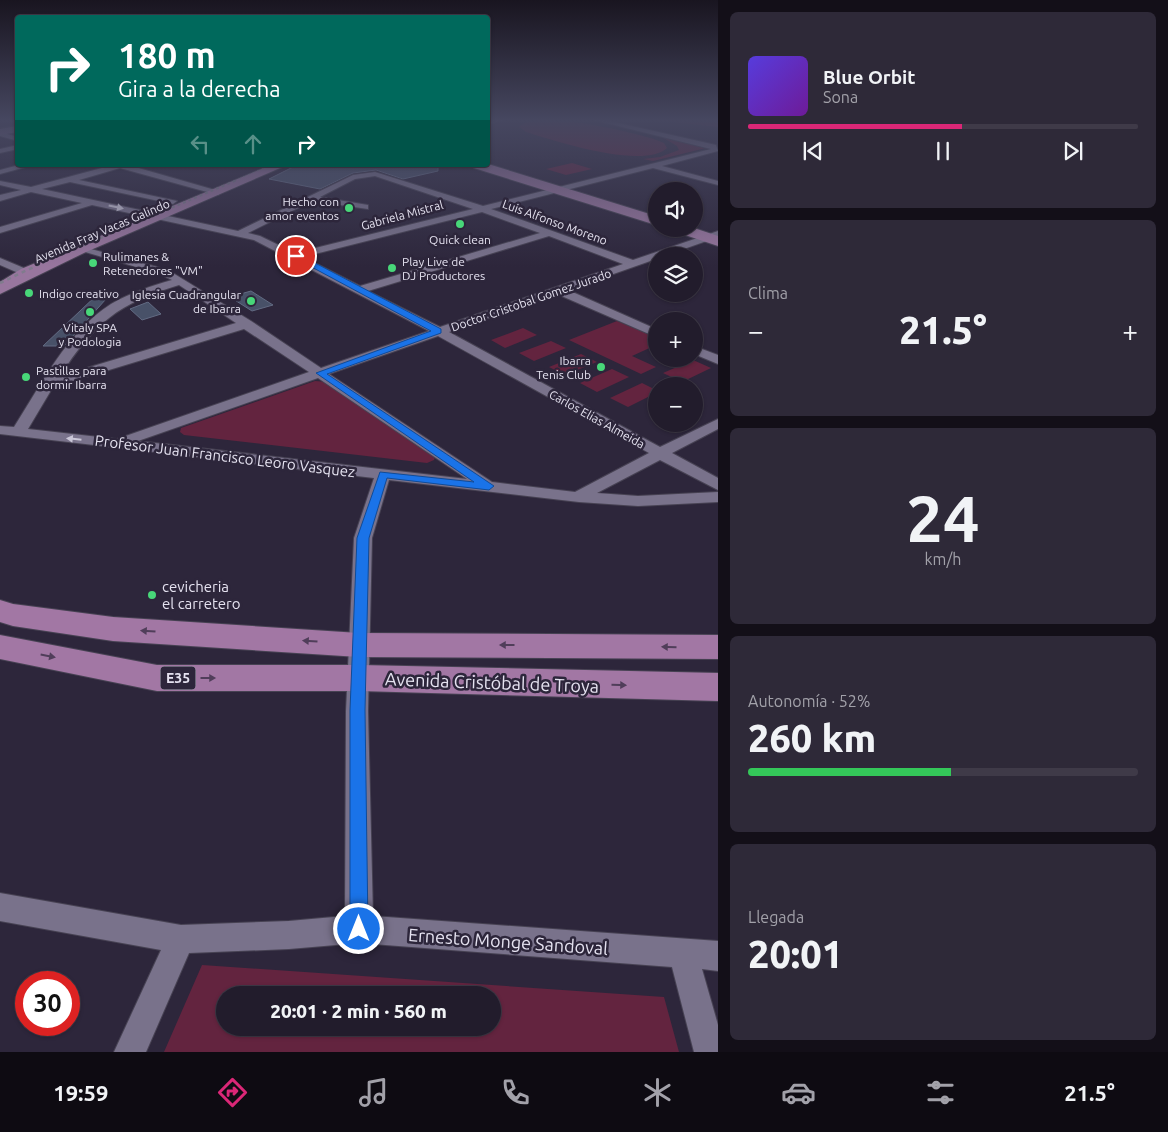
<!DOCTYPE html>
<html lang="es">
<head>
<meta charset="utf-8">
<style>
	:root { --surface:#221c2c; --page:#2e2938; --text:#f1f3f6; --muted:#a2a1a9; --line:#3f3a48; --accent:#db2777 }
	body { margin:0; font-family:Ubuntu,sans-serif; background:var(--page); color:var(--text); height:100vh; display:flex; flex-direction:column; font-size:19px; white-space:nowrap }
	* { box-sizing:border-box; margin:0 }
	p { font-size:16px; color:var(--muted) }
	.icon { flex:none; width:28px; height:28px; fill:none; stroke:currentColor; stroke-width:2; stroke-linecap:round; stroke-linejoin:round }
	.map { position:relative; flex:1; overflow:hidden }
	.drawer { display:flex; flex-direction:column; gap:12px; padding:12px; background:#130f18; width:450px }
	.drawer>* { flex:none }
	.hud { position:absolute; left:15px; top:15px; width:475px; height:152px; border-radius:5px; box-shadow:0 1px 4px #0004,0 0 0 1px var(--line); background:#00695c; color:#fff; overflow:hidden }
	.fabs { position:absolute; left:648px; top:182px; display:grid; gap:10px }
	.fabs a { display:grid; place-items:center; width:55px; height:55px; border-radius:50%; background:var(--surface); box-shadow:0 1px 4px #0004,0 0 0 1px var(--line); font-size:25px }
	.speed { position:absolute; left:15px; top:971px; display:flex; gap:10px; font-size:25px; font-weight:700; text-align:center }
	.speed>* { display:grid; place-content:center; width:65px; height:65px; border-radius:50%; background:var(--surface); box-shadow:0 1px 4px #0004,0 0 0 1px var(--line); line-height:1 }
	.speed .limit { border:8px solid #d22; background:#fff; color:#111 }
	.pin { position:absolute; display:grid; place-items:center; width:42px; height:42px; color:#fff; margin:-21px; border:2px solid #fff; border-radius:50%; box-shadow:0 1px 5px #0007 }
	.me { position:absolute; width:55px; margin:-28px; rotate:0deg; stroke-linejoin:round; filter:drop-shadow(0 0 4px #0008) }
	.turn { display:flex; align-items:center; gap:18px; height:105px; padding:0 20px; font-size:22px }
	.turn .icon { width:65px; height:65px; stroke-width:2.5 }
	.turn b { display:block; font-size:35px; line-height:42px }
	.lanes { display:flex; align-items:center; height:48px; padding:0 20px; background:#0003; justify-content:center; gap:25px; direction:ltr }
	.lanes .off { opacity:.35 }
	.big { font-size:38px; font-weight:800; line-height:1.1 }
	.drawer .widget { flex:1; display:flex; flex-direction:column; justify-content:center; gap:8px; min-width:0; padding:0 18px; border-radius:8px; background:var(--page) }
	.drawer .dial { align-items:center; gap:0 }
	.dial b { font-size:65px; line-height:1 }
	.song { display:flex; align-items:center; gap:15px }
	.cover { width:60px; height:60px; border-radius:8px; background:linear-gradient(135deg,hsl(250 70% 55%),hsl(280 70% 35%)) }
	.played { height:5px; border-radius:2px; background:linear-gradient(90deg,var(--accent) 55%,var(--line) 55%) }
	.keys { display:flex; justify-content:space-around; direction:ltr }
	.heat { display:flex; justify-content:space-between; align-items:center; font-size:28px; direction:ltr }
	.charge { height:8px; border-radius:4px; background:linear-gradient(90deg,#34c759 52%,var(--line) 0) }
	.trip { position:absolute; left:216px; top:986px; width:285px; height:50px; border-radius:25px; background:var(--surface); box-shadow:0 1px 4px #0004,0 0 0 1px var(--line); font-weight:800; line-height:50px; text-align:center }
	.dock { display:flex; height:80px; justify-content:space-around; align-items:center; background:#0e0b12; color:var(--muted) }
	.dock .icon { width:35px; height:35px }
	.dock .on { color:var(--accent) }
	.dock b { font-size:22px; color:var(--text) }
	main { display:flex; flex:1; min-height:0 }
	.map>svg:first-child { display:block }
</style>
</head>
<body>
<main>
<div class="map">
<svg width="718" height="1052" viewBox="0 0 718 1052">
	<rect width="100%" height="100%" fill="#2d263b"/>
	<path fill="#63243f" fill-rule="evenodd" d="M537 120C578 120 615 128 654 139L664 143 667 148C644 170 555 141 526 132L519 127 524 123Z
		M654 120H718V127Z
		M662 137 706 148 653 161 643 159 660 157 679 150 677 146Z
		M572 163 592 169 566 175 546 169Z
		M617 321 656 337V345L632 356 656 367 641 374 569 340Z
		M523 328 537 335 505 348 491 340Z
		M551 341 566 348 534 361 519 353Z
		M581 354 597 362 565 375 549 367Z
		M693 360 711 368 682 382 663 373Z
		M612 369 629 377 597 392 580 383Z
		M315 381 328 382 435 457 434 460 427 463 184 435 180 432 181 428Z
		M642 383 656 390V393L628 407 610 398Z
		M202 965 664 997 679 1052H164ZM225 995H492V1028H225Z"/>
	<path fill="#485168" stroke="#626b83" d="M297 165H438V171L403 179 376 170 353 173 320 189 269 179Z
		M251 291 273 305 252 311 230 297Z
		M99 293 106 299 64 346H43Z
		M148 302 161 314 142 320 130 309Z"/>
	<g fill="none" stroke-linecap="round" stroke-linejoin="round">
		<defs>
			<path id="minor" d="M488 120H504L488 124Z
				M594 120H605L716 145 718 151 662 166 718 181V185L653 168 491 209 633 260 718 231V237L664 256H656V259L568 290 656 329V337L557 294 449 332 660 447 718 419V429L672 453 718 478V490L660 460 597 493 638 496 718 492V502L638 506 579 502 389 480 372 538 368 711 373 916 718 941V971L702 969 718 1025V1052H694L672 967 359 943 289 949 189 953 146 1052H114L161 950 0 921V893L181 925 289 921 345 916 346 711 354 538 374 478 0 434V426L14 427C41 385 67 332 111 304 130 293 151 286 172 280L160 274 75 249 80 246 168 270 251 321 321 368 429 331 254 240 92 205 0 233V227L82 203 31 192 0 201V195L21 190 0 185V181L31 187 113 165H128L222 192 218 195 120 168 79 180 177 201 173 204 70 182 42 189 238 231 353 175 375 172 483 206 711 149ZM375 176 473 209 295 253 260 236 248 233 312 201 368 209V205L320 197 355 179ZM482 212 540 233 360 286 303 257ZM549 236 623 264 440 327 368 291ZM179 285 236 323 60 376C94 323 119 303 179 285ZM244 329 309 372 117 439 28 429 53 387ZM438 336 649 453 575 492 492 482 329 374ZM318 378 467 479 138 441Z
				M0 132 18 137V141L0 136Z
				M18 145V149L0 153V149Z
				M19 165H33L0 174V170Z
				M0 258 31 271 32 273 27 276 23 275 0 265Z
				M694 346 718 355V364L694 354Z"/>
			<path id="secondary" d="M18 126V132L0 135V129Z"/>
			<path id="primary" d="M488 164 656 216V225L474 168 472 165Z
				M271 165H287L86 252 0 294V282L21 269Z
				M694 228 718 236V246L676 232 674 229Z"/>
			<path id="trunk" d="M0 600 13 604 113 617 359 633 718 635V659L359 657 113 641 13 626 0 622Z
				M0 635 157 665H360L718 673V701L360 691H157L0 659Z"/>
		</defs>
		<use href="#minor" stroke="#474253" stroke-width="2"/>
		<use href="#secondary" stroke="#474253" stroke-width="3"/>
		<use href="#primary" stroke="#474253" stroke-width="2"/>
		<use href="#trunk" stroke="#474253" stroke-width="2"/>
		<use href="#minor" fill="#79728b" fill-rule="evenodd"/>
		<use href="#secondary" fill="#887495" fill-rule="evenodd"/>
		<use href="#primary" fill="#98769e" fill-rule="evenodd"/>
		<use href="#trunk" fill="#a277a4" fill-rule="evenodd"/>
		<path stroke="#807b8d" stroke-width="1" stroke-dasharray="2.5 2.5" stroke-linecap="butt" d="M234 181 271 165"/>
		<path stroke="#807b8d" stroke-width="2" stroke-dasharray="3 3" stroke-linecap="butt" d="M56 257 237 180"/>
		<path stroke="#807b8d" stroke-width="2.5" stroke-dasharray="4 4" stroke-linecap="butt" d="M0 283 59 255"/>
	</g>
	<defs><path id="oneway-solid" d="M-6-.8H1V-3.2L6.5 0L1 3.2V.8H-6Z" transform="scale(1.25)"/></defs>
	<g fill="#cac6d7">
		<use href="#oneway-solid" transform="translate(116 207) rotate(12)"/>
		<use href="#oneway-solid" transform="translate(74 439) rotate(-174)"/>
	</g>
	<g fill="#503e5a">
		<use href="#oneway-solid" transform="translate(148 631) rotate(-176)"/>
		<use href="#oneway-solid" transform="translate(310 641) rotate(-176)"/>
		<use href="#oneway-solid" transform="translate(507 645) rotate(-180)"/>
		<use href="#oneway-solid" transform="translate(669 647) rotate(-179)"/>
		<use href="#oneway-solid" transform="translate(48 656) rotate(11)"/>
		<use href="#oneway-solid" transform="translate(208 678)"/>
		<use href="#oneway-solid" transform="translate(619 685) rotate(1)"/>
	</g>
	<linearGradient id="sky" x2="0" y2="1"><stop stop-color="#191520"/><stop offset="0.45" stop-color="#464760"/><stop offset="1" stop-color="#464760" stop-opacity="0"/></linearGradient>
	<rect width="718" height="267" fill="url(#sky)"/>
	<path fill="#1a73e8" stroke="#114b97" d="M293 254H298L441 329V333L327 374 494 486 489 490 387 478 369 538 365 710 368 929 366 936 359 939 353 936 350 929V710L357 538 380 472 474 482 316 373 431 331 293 257Z"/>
	<g fill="#48d779" stroke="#2d263b" stroke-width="2">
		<circle cx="349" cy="208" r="5"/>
		<circle cx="460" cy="224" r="5"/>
		<circle cx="93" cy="263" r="5"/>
		<circle cx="392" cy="268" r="5"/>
		<circle cx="29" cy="293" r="5"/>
		<circle cx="251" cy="301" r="5"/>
		<circle cx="90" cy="312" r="5"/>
		<circle cx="601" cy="367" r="5"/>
		<circle cx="26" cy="377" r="5"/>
		<circle cx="152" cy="595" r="5"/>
	</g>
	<g text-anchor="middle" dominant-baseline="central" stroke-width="5" stroke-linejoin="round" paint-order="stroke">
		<g font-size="12" fill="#e5e2f0" stroke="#2d263b" text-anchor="start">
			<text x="339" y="201" text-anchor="end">Hecho con<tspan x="339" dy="14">amor eventos</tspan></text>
			<text x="460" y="239" text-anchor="middle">Quick clean</text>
			<text x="103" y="256">Rulimanes &amp;<tspan x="103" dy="14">Retenedores "VM"</tspan></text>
			<text x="402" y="261">Play Live de<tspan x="402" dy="14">DJ Productores</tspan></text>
			<text x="39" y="293">Indigo creativo</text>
			<text x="241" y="294" text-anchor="end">Iglesia Cuadrangular<tspan x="241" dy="14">de Ibarra</tspan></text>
			<text x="90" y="327" text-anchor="middle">Vitaly SPA<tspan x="90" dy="14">y Podologia</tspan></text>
			<text x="591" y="360" text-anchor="end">Ibarra<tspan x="591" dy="14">Tenis Club</tspan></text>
			<text x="36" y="370">Pastillas para<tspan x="36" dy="14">dormir Ibarra</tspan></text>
		</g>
		<g font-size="12" fill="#e5e2f0" stroke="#2d263b">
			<text transform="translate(402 215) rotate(-15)">Gabriela Mistral</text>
			<text transform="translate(555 222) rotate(20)">Luis Alfonso Moreno</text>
			<text transform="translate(102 231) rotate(-23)">Avenida Fray Vacas Galindo</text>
			<text transform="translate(531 300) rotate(-19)">Doctor Cristobal Gomez Jurado</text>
			<text transform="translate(597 419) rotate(29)">Carlos Elias Almeida</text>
		</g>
		<rect fill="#2d263b" stroke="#aeaaba" stroke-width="1" x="160.5" y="666.5" width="35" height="23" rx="4"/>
		<g font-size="14" font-weight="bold" fill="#e5e2f0">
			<text x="178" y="678">E35</text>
		</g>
		<g font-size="15" fill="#e5e2f0" stroke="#2d263b">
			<text transform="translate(225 456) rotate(7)">Profesor Juan Francisco Leoro Vasquez</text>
		</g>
		<g font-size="15" fill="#e5e2f0" stroke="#2d263b" text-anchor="start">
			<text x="162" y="586">cevicheria<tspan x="162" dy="17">el carretero</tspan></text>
		</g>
		<g font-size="18" fill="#e5e2f0" stroke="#2d263b">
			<text transform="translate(492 682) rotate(2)">Avenida Cristóbal de Troya</text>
			<text transform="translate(508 941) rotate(4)">Ernesto Monge Sandoval</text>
		</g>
	</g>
</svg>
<div class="fabs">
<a><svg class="icon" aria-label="sound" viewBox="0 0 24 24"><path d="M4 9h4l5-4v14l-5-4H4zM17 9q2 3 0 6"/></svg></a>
<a><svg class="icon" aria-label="layers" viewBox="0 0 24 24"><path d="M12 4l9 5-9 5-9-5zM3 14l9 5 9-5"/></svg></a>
<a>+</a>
<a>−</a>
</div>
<div class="speed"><div class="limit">30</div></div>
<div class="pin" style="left:296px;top:256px;background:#d93025"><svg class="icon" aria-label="arrive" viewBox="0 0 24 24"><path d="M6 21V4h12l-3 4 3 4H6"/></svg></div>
<svg class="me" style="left:359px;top:929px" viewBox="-20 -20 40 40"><circle r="17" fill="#1a73e8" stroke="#fff" stroke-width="3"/><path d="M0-11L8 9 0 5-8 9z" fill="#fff"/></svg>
<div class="trip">20:01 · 2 min · 560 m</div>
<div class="hud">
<div class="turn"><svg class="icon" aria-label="right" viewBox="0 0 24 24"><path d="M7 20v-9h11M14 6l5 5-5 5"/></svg><div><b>180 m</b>Gira a la derecha</div></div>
<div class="lanes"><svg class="icon off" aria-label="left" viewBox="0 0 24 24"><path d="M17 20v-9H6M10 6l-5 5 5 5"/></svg><svg class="icon off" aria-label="ahead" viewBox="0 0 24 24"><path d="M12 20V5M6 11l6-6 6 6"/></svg><svg class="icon" aria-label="right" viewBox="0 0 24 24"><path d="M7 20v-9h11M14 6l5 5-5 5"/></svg></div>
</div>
</div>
<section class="drawer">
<div class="widget">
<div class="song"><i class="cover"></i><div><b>Blue Orbit</b><p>Sona</p></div></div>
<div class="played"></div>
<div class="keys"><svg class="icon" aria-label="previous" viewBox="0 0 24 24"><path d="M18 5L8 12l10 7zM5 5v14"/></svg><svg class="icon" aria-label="pause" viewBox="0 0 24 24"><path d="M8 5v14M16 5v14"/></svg><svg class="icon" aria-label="next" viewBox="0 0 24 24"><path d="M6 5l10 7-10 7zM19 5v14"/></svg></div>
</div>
<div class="widget"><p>Clima</p>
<div class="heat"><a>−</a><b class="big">21.5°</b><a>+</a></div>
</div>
<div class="widget dial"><b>24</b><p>km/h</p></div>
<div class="widget"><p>Autonomía · 52%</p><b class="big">260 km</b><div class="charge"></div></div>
<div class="widget"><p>Llegada</p><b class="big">20:01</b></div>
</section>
</main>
<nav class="dock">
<b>19:59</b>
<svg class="icon on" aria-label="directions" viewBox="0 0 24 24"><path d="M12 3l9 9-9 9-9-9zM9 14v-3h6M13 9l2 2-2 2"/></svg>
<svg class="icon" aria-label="music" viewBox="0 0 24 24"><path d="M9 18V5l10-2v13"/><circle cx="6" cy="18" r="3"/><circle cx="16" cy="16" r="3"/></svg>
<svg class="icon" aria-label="phone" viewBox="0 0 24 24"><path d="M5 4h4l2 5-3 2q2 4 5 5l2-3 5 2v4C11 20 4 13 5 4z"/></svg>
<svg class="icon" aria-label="climate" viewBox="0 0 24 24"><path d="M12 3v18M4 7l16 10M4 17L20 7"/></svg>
<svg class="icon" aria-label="car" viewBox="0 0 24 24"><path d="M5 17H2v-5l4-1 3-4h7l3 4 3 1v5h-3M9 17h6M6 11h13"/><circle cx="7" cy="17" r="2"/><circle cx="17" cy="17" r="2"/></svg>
<svg class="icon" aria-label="filters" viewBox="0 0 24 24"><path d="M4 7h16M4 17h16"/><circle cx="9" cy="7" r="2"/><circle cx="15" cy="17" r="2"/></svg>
<b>21.5°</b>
</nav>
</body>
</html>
